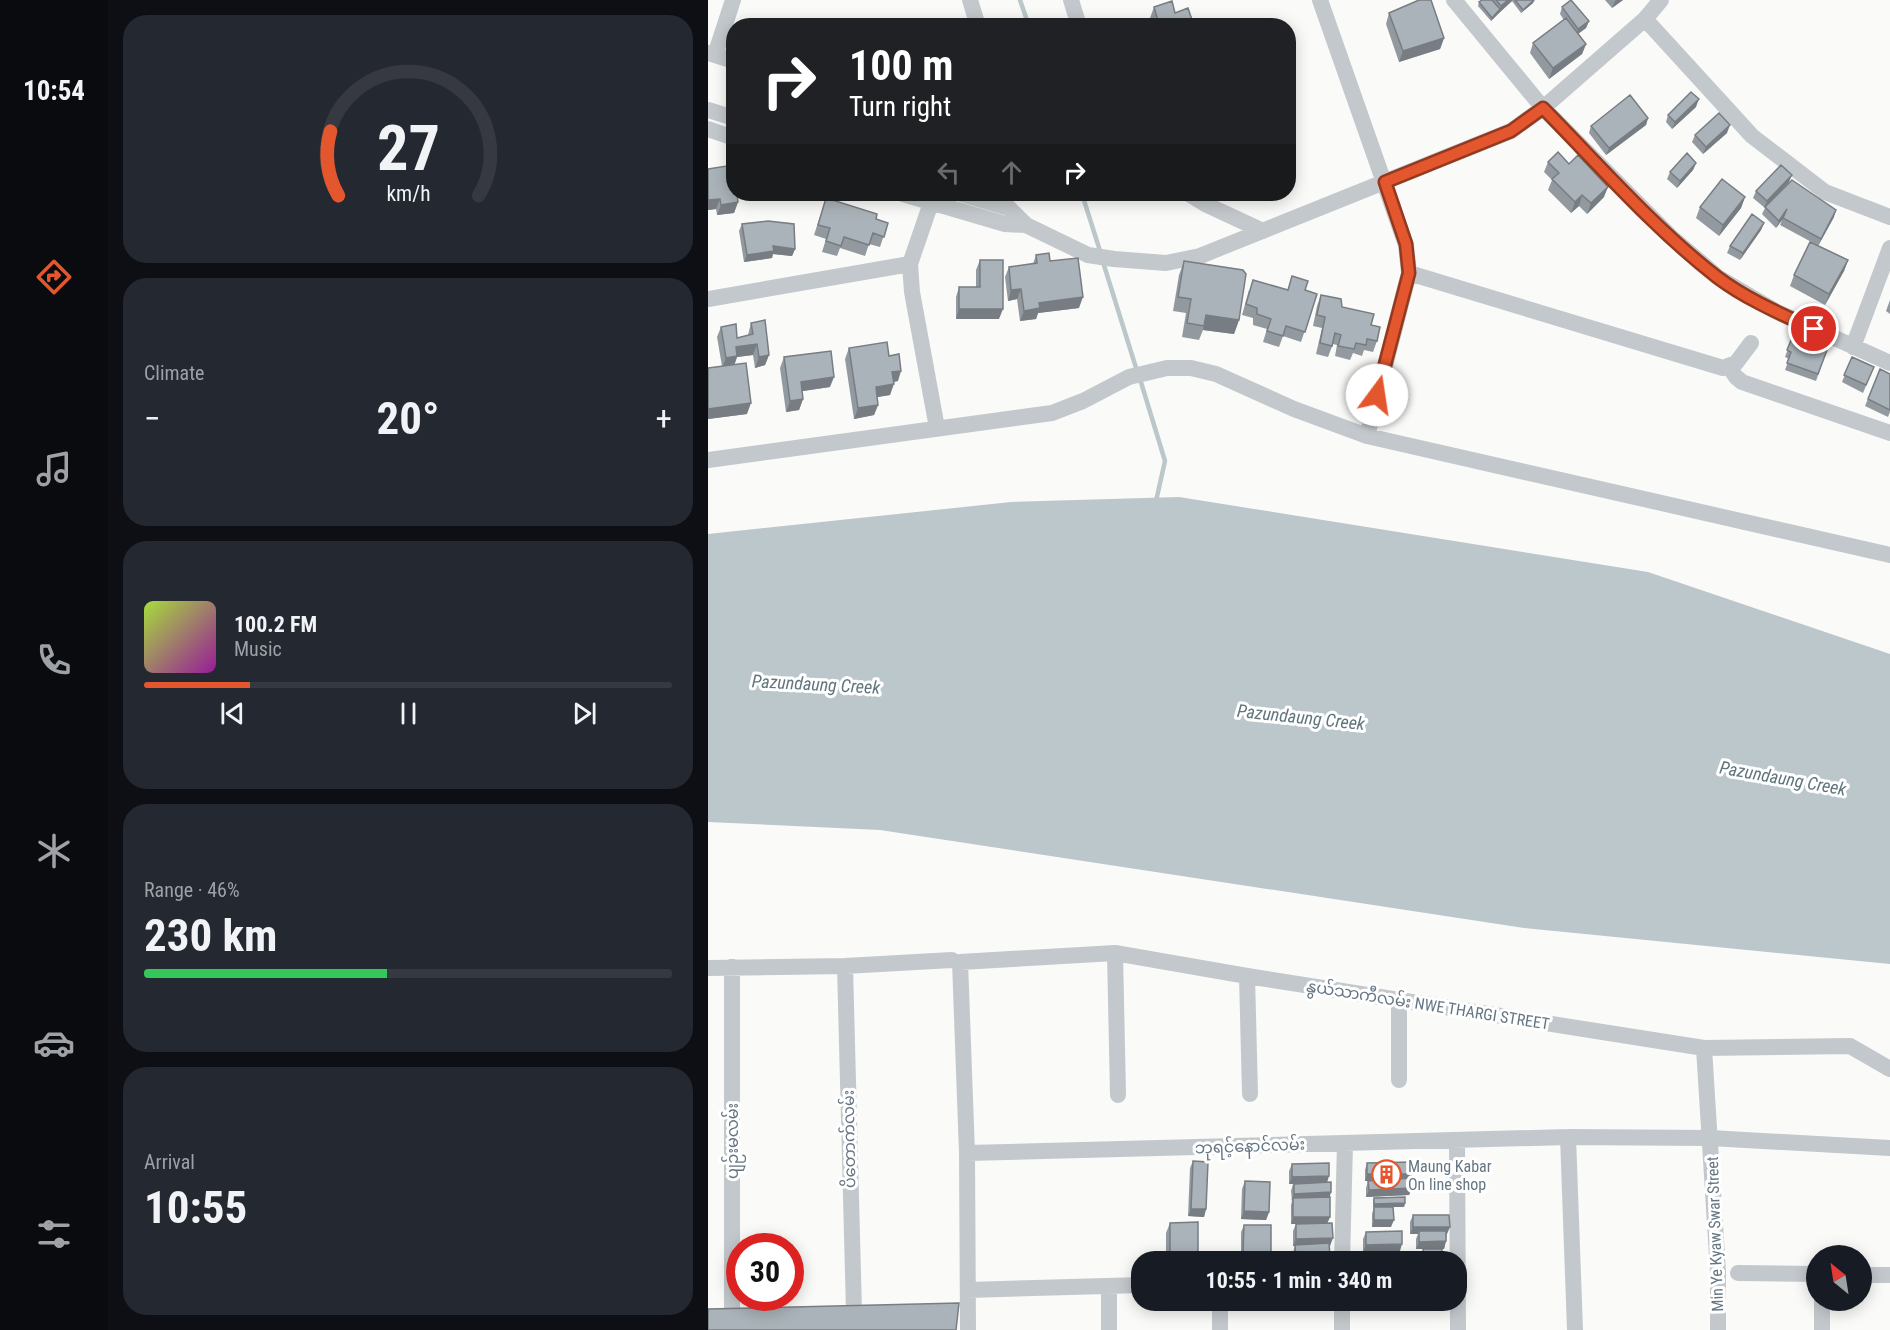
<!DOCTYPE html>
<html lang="en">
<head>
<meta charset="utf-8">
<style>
	:root { --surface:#171b24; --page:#242831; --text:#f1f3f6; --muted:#9ea1a6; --line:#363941; --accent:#e4572e }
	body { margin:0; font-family:"Roboto Condensed","Noto Sans Myanmar",sans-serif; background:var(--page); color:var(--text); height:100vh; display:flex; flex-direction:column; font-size:22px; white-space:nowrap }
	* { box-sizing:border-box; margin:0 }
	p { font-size:20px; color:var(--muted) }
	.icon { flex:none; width:33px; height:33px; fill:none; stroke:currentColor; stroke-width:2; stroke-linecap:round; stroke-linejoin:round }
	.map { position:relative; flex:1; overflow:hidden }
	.side { display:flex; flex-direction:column; gap:15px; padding:15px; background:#0d0f14; width:600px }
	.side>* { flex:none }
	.guide { position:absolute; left:18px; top:18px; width:570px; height:183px; border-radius:24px; box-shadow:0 3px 15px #0003; background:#202124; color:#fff; overflow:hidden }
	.needle { width:39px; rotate:330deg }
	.controls { position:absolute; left:1098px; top:1245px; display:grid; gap:12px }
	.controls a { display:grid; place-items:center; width:66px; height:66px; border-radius:50%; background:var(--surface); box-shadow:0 3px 15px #0003; font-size:30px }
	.speed { position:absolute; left:18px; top:1233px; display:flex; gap:12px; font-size:30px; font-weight:700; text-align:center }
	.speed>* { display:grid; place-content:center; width:78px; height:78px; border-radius:50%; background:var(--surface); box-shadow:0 3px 15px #0003; line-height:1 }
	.speed .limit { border:9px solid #d22; background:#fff; color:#111 }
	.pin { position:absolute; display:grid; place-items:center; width:51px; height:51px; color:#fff; margin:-26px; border:3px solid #fff; border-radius:50%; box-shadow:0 2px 6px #0007 }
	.me { position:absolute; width:66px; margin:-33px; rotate:14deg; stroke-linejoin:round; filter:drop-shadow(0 0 4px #0008) }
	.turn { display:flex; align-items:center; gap:21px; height:126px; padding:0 24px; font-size:27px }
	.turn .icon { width:78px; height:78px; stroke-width:2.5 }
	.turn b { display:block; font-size:42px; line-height:51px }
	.lanes { display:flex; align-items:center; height:57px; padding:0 24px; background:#0003; justify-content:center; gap:30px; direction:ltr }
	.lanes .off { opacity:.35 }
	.big { font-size:45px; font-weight:700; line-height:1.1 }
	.side .card { flex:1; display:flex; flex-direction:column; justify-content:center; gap:9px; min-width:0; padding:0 21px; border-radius:24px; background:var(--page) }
	.side .dial { align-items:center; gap:0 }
	.dial svg { height:156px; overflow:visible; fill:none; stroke:var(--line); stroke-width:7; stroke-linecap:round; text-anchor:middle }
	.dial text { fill:var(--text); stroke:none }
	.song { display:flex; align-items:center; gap:18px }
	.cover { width:72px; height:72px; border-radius:9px; background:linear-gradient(135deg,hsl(80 70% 55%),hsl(300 70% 35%)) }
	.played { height:6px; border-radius:3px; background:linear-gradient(90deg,var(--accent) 20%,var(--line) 20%) }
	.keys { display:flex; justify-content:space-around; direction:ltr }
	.heat { display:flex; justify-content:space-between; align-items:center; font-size:33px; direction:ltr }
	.charge { height:9px; border-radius:4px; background:linear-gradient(90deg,#34c759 46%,var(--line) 0) }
	.trip { position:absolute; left:423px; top:1251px; width:336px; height:60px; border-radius:24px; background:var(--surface); box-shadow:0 3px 15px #0003; font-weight:700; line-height:60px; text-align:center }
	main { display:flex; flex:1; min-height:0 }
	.menu { display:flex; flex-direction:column; width:108px; justify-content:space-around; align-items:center; background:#090b0e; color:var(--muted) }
	.menu .icon { width:42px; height:42px }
	.menu .selected { color:var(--accent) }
	.menu b { font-size:27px; color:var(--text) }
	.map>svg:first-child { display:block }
</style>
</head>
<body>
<main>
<nav class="menu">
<b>10:54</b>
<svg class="icon selected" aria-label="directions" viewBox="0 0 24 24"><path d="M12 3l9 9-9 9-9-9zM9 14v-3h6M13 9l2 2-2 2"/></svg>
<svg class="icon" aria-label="music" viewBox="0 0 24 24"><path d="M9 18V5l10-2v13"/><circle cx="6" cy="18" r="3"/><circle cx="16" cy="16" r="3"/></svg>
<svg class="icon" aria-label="phone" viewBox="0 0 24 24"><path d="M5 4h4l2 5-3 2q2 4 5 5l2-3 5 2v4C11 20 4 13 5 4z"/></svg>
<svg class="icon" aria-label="climate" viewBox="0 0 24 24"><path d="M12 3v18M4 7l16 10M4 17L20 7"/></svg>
<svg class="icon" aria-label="car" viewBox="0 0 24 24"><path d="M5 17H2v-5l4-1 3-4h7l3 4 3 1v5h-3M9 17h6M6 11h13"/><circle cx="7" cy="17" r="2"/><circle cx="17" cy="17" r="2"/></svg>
<svg class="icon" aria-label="filters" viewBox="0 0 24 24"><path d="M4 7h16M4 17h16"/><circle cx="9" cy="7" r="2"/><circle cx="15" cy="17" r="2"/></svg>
</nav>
<section class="side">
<div class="card dial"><svg viewBox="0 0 100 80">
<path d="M14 69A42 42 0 1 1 86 69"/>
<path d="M14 69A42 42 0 0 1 10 36" stroke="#e4572e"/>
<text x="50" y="56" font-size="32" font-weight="700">27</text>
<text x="50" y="72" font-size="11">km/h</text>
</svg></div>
<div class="card"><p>Climate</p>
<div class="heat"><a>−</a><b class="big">20°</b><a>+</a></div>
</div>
<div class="card">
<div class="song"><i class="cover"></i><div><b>100.2 FM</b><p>Music</p></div></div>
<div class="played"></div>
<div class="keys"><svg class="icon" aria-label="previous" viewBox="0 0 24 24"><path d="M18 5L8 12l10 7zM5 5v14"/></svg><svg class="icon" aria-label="pause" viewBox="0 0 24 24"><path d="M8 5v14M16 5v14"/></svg><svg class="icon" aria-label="next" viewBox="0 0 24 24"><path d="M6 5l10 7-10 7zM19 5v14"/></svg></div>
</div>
<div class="card"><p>Range · 46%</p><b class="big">230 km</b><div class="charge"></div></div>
<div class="card"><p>Arrival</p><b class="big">10:55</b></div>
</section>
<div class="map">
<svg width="1182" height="1330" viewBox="0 0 1182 1330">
	<rect width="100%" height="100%" fill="#fafaf8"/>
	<path fill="#bbc7cb" d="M471 497 940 572 1182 654V964L816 928 172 830 0 822V534L303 502Z"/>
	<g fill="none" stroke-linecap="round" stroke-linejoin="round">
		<path stroke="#bbc7cb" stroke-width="4.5" d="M312 0 321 26
			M374 194 393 254
			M395 262 429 371
			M432 379 457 461 448 501"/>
		<path stroke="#c3c8cc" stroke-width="16" d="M262 0 270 26
			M363 0 371 26
			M612 0 698 245 701 273 659 436
			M746 0 835 108 962 236 1011 278 1067 311 1182 363
			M937 19 1044 136 1117 192 1182 217
			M0 53 26 61
			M7 55 25 0
			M0 110 26 118
			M0 129 26 138
			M195 194 297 224 318 225
			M226 194 202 264 204 292 229 428
			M254 194 301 208 318 225 380 255 406 259 458 263 492 256 803 131 835 108 937 19 953 0
			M481 194 497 204 555 231
			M701 273 1015 368 1028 363 1043 343
			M0 299 202 264
			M1145 347 1182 248
			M1021 367 1028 377 1034 382 1182 433
			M0 460 344 413 375 401 421 377 459 368H483L508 374 586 409 659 436 1182 555
			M407 953 410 1095
			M137 966 146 1312
			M24 967V1315
			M0 968 137 966 244 960
			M539 976 542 1094
			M691 1000V1080
			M996 1048 1010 1272V1330
			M860 1137 867 1330
			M749 1140 750 1330
			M259 1153 252 962 407 953 539 976 996 1048 1142 1046 1182 1069
			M634 1262 637 1143
			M1030 1273 1108 1274
			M1154 1275H1182
			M260 1290 434 1285
			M512 1300V1330
			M634 1300V1330
			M1114 1300V1330
			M260 1330 259 1153 860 1137 1002 1138 1182 1148
			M401 1330V1287"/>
	</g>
	<path fill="#929a9f" d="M774 0H826L825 3 813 13 804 1 791 13 783 21 770 6 771 2Z
		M897 0H915L904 8Z
		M446 7 467 13 486 26H439L444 23 442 18Z
		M854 7 881 21 878 28 870 34 878 44 874 54 841 79 822 53 825 43 856 20 852 14Z
		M681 13 736 38 732 49 691 62 678 24Z
		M988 107 964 129 958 122 960 115Z
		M940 118 938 125 898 155 881 133 883 126Z
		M1019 133 995 154 984 142 987 135Z
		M840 162 861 164 896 197 879 214 871 206 863 213 840 190 844 180 836 172Z
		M988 163 985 170 969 188 959 179 962 172Z
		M0 169 30 202 26 213 9 215 8 209 0 210Z
		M1081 182 1064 200 1126 217 1110 246 1140 260 1136 271 1117 305 1082 286 1086 275 1109 245 1072 225 1074 220 1068 228 1054 214 1057 208 1045 198 1048 191Z
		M1037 197 1033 208 1011 236 988 218 992 207Z
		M118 198 168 219 180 223 172 247 161 244 157 256 132 248 129 256 114 252 118 239 106 235Z
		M1056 223 1053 230 1032 260 1019 253 1022 246Z
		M34 224 87 249 84 256 65 254 64 258 36 262 31 231Z
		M328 255 342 261 371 308 330 313 328 319 312 321 309 299 300 301 297 277 301 267 325 264Z
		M272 260 291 319H248V297L251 287H268V270Z
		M476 261 531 320 526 334 495 330 491 340 474 337 478 313 465 311 471 275Z
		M541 290H597L609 294 593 342 575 336 571 347 555 342 559 329 545 325V318L534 315Z
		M613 295 634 307 663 325 669 341 665 352 656 350 654 356 645 353 642 360 627 356 629 345 625 344 620 357 608 354 614 328 605 326 609 306Z
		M1182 300V314L1178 311Z
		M43 323 61 355 57 365 47 368 45 355 29 357 26 365 39 414 0 419V368L14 366 9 337 13 327 29 338 40 335Z
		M1084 338 1119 350 1108 381 1077 370 1081 359 1077 357Z
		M141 348 181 356 190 381 185 382 182 395 169 397 170 405 166 415 146 419 137 359Z
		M76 357 122 387 94 391 95 399 91 410 78 412 72 368Z
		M1144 357 1166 367 1155 393 1134 382Z
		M1172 369 1182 374V412L1180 417 1157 406Z
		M485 1161 498 1209 496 1217 480 1216 482 1168Z
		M659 1163 704 1174 703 1178 704 1188 701 1195 658 1197V1188L660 1181H657V1170Z
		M584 1164 619 1182 623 1192 621 1198 622 1217 619 1223 622 1246H621L620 1262H585V1252L587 1246H585V1231L588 1224H583V1205L584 1201 583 1191 585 1184H581V1171Z
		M537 1181 561 1212 558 1220 533 1219 534 1189Z
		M666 1198 697 1203 696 1207H673L683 1227H664V1214L666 1207H665V1201Z
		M705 1215 739 1234 738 1241 736 1249H708V1239L710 1234H702V1222Z
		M462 1223 489 1262H458V1233Z
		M536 1225 560 1260H533V1232Z
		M658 1232 692 1251 655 1252V1239Z"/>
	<path fill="#777d82" d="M800 0H804V1L791 13 783 21 784 18 792 9 793 6Z
		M826 0 825 3 813 13 815 10Z
		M908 0H915L904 8 907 1Z
		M881 21 878 28 867 36 870 29Z
		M736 38 732 49 691 62 695 51Z
		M878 44 874 54 841 79 845 68Z
		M991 99 988 107 964 129 967 122Z
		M940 118 938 125 898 155 901 148Z
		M1022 125 1019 133 995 154 998 147Z
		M988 163 985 170 969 188 972 181Z
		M1084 175 1081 182 1056 208 1059 201Z
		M900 187 896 197 879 214 883 203Z
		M549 194H556L548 197Z
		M874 195 871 206 863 213 867 202Z
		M1037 197 1033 208 1011 236 1015 225Z
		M12 199 8 209 0 210V200Z
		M30 202 26 213 9 215 13 205Z
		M1079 209 1077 216 1068 228 1071 221Z
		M1128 210 1126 217 1110 246 1113 239Z
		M1056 223 1053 230 1032 260 1035 253Z
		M65 246 87 249 84 256 65 254 64 258 36 262 39 255Z
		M1140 260 1136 271 1117 305 1121 294Z
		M313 289 309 299 300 301 303 290Z
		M375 297 371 308 330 313 328 319 312 321 316 311 331 303Z
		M251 309H295L291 319H248Z
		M498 315 531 320 526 334 495 330Z
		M49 344 45 355 29 357 26 366 14 368 18 358 28 347Z
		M61 355 57 365 47 368 51 357Z
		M193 371 190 381 180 383 184 372Z
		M126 377 122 387 89 392 93 382Z
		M186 384 182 395 164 398 168 387Z
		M95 399 91 410 78 412 82 401Z
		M43 403 39 414 0 419V409Z
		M170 405 166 415 146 419 150 408Z
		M659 1174H704L702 1181H657Z
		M621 1176 619 1183 581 1184 584 1177Z
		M704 1188 701 1195 658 1197 661 1190Z
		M623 1192 621 1199 585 1198 583 1201 586 1194Z
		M697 1203 696 1207H665L666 1204Z
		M483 1209H498L496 1217 480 1216Z
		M536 1211 561 1212 558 1220 533 1219Z
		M585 1217H622L619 1224H583Z
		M666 1220H686L683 1227H664Z
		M705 1227H742L739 1234H711V1231L710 1234H702Z
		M625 1238 622 1246H585L588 1239Z
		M738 1241 736 1249H708L711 1242Z
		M694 1244 692 1251 655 1252 658 1245Z
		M535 1252 563 1253 560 1260H533Z
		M622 1257 620 1262H587L588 1258Z
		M490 1258 489 1262H461L462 1259Z
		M716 1260H734V1262H715Z"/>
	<path fill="#aab3b9" stroke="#777d82" stroke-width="1.5" d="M711 0H723L736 38 695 51 681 13Z
		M774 0H784L792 9 784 18 771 2Z
		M788 0H800L793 6Z
		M807 0H826L815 10Z
		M863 0 881 21 870 29 854 7Z
		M464 1 467 13 480 8 486 26H440V24L450 21 446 7Z
		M858 18 878 44 845 68 825 43Z
		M983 92 991 99 967 122 960 115Z
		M922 95 940 118 901 148 883 126Z
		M1011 113 1022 125 998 147 987 135Z
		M850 152 861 164 870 155 900 187 883 203 874 195 867 202 844 179 851 173 840 162Z
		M979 153 988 163 972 181 962 172Z
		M25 165 26 194H29L30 202 13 205 12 199 0 200V169Z
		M1073 165 1084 175 1059 201 1048 191Z
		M1014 179 1037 197 1015 225 992 207Z
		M1084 180 1128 210 1113 239 1075 218 1079 209 1071 221 1057 207Z
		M118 198 169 214 168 219 180 223 176 237 165 233 161 245 136 237 133 246 118 241 122 228 110 225Z
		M1044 214 1056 223 1035 253 1022 246Z
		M60 221 86 224 87 249 65 246 66 251 39 255 34 224Z
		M1102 242 1140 260 1121 294 1086 275Z
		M341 253 342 261 370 258 375 297 331 303 332 308 316 311 313 289 303 290 301 267 329 263 328 255Z
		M272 260H295V309H251V287H272Z
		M476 261 535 270 538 274 531 320 498 315 496 326 479 323 483 299 470 297Z
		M584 276 600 281 597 290 609 294 597 332 578 326 575 336 559 331 563 319 549 314V308L538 304 545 280 580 290Z
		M613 295 633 299 634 307 666 314 663 325 672 327 669 341 659 339 658 345 648 343 646 349 630 346 633 335 627 333 624 346 612 343 617 317 609 315Z
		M57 320 61 355 51 357 49 344 28 347 29 356 18 358 13 327 28 324 29 338 45 334 43 323Z
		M1084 338 1119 350 1110 374 1079 363 1083 352 1079 350Z
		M179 342 181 356 191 354 193 371 184 372 186 384 168 387 170 405 150 408 141 348Z
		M123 351 126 377 93 382 95 399 82 401 76 357Z
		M1144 357 1166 367 1158 385 1136 375Z
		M38 363 43 403 0 409V368Z
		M1172 369 1182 374V410L1160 399Z
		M485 1161 500 1162 498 1209H483Z
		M704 1162V1174H659V1163Z
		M621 1163V1176L584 1177V1164Z
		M703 1178 704 1188 661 1190 660 1181Z
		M537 1181 562 1182 561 1212 536 1211Z
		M623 1182V1192L586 1194V1184Z
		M622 1197V1217H585V1198Z
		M697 1197V1203L666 1204V1198Z
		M666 1207H685L686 1220H666Z
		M705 1215H741L742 1227H705Z
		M490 1222V1258L462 1259V1223Z
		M624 1223 625 1238 588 1239V1224Z
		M536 1225H563V1253L535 1252Z
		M694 1231V1244L658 1245V1232Z
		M711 1231H738V1241L711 1242Z
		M621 1243 622 1257 588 1258 587 1245Z
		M715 1249H734V1260H716Z
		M251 1303 248 1330H0V1309Z"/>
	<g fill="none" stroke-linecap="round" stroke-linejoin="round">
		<defs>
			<path id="route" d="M669 395 701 273 698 244 677 182 803 131 835 108C891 165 946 228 1009 277 1038 299 1073 314 1106 329"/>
		</defs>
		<use href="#route" stroke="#94391e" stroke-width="15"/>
		<use href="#route" stroke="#e4572e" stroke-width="10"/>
	</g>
	<defs>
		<symbol id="building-ring" viewBox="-11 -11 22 22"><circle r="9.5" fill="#fff" stroke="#e4572e" stroke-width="1.5"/><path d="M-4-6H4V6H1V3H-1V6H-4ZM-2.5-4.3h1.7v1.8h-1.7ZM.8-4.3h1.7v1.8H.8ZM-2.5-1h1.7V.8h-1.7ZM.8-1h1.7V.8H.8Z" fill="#e4572e"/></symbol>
	</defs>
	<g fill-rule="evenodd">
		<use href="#building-ring" x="662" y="1158" width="33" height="33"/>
	</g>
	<g text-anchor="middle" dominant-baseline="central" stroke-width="6" stroke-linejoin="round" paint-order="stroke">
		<g font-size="16" fill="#657683" stroke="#fff">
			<text transform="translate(720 1005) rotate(9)">နွယ်သာကီလမ်း NWE THARGI STREET</text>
			<text transform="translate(141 1139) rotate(-91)">ပိတောက်လမ်း</text>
			<text transform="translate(24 1141) rotate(-90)">ပျဉ်းမလမ်း</text>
			<text transform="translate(542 1146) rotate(-2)">ဘုရင့်နောင်လမ်း</text>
			<text transform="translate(1007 1234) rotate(-92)">Min Ye Kyaw Swar Street</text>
		</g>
		<g font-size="16" fill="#657683" stroke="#fff" text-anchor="start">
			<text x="700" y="1166">Maung Kabar<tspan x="700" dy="18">On line shop</tspan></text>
		</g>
		<g font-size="18" font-style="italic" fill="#60757c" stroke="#fff">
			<text transform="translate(108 684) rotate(3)">Pazundaung Creek</text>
			<text transform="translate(593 717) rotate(6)">Pazundaung Creek</text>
			<text transform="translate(1075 778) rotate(10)">Pazundaung Creek</text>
		</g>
	</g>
</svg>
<div class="controls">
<a><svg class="needle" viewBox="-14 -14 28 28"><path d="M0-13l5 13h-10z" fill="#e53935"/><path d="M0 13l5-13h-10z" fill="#9ea1a6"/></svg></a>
</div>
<div class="speed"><div class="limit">30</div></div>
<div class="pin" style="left:1106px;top:329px;background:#d93025"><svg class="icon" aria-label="arrive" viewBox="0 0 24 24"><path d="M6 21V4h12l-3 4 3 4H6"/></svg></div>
<svg class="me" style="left:669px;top:395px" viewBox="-20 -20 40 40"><circle r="19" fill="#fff"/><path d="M0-13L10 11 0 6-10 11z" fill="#e4572e"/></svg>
<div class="trip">10:55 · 1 min · 340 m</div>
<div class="guide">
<div class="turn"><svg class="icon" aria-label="right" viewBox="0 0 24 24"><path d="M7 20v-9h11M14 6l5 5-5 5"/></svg><div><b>100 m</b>Turn right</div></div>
<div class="lanes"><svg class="icon off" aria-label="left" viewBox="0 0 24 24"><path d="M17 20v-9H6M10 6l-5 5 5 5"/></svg><svg class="icon off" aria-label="ahead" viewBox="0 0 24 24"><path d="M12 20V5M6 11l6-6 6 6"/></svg><svg class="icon" aria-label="right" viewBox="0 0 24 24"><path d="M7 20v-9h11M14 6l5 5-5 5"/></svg></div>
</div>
</div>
</main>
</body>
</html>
